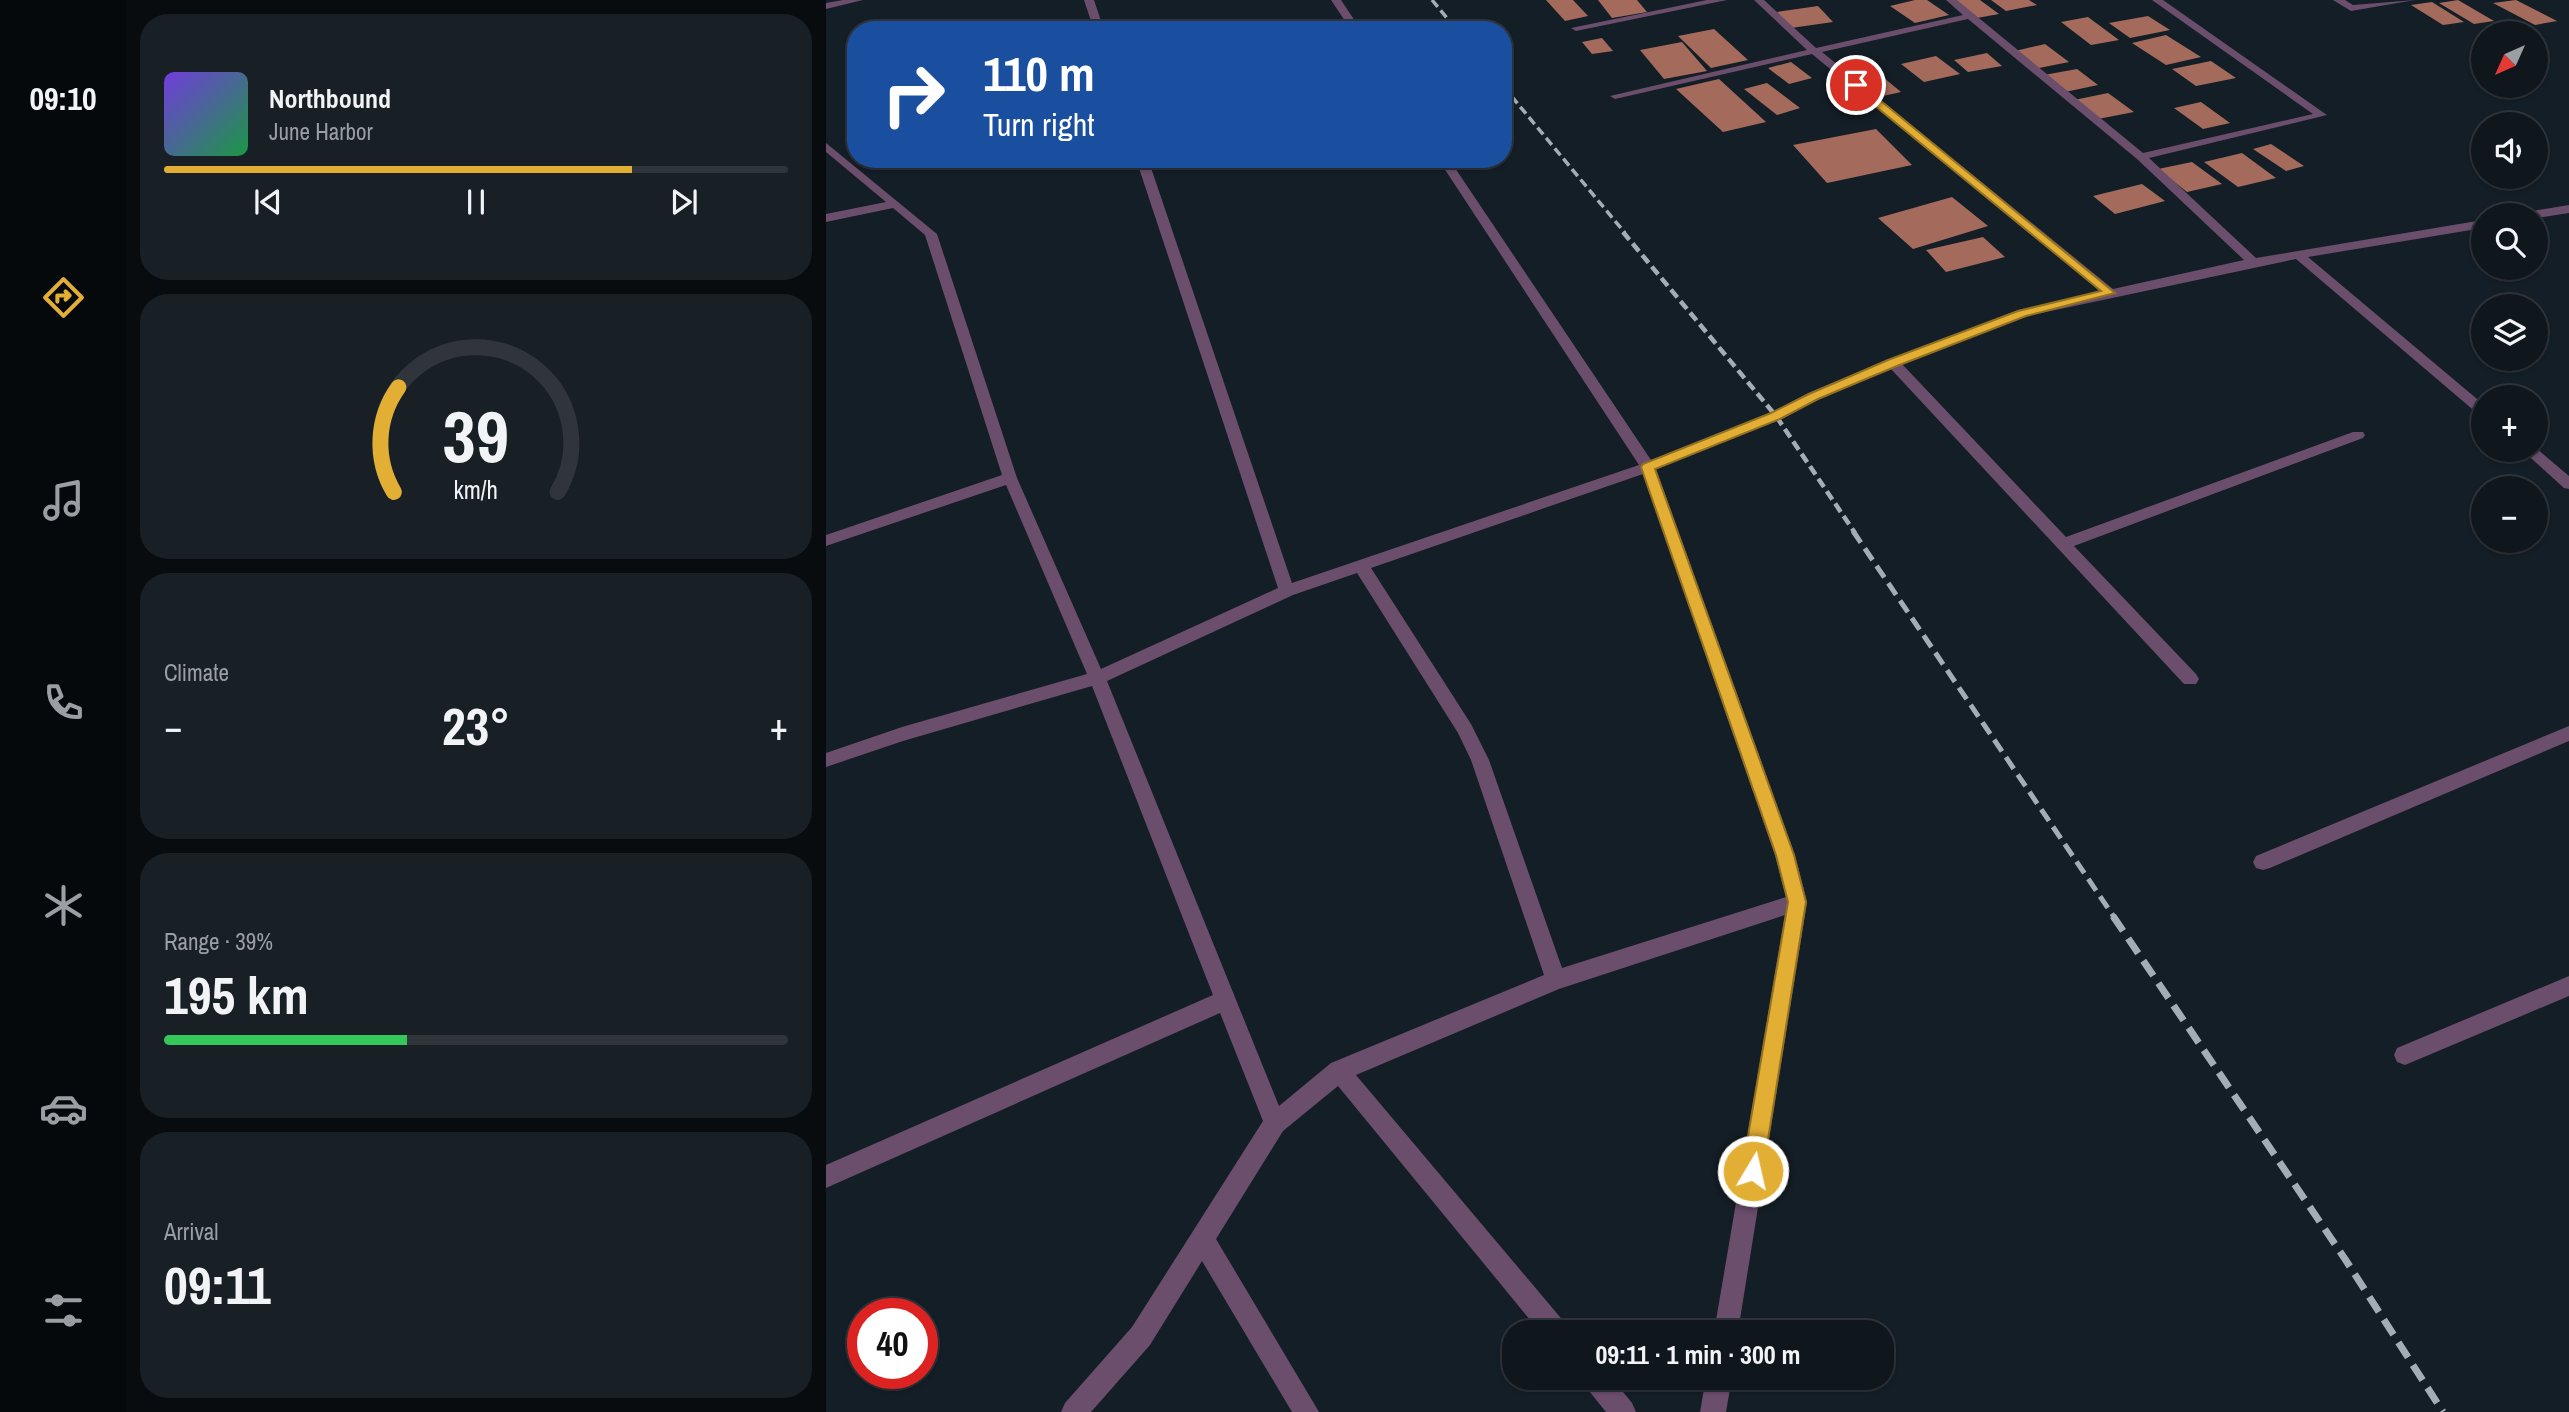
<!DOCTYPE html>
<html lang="en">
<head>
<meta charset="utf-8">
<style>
	:root { --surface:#0f161c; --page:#181f25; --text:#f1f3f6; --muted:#9b9fa3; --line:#2f353b; --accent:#e2ae34 }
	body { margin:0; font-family:"Archivo Narrow",sans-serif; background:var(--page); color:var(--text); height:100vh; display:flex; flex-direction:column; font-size:26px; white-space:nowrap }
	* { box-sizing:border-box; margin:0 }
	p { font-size:23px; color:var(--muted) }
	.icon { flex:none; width:38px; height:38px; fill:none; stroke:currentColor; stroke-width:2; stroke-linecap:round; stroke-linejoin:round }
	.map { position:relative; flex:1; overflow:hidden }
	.details { display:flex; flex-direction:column; gap:14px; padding:14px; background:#080c0f; width:700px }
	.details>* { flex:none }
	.guide { position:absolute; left:21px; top:21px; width:665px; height:147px; border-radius:28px; box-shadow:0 2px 5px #0004,0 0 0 2px var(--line); background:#1a4fa0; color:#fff; overflow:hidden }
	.needle { width:46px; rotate:225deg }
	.buttons { position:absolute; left:1645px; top:21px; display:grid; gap:14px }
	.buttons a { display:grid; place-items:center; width:77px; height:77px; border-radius:50%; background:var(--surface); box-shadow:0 2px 5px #0004,0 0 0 2px var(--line); font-size:35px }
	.speed { position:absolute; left:21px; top:1298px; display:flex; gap:14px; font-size:35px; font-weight:700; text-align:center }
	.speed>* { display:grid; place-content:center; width:91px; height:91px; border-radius:50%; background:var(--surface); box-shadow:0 2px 5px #0004,0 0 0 2px var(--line); line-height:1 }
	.speed .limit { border:10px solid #d22; background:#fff; color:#111 }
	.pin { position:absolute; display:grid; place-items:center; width:60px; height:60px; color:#fff; margin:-30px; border:4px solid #fff; border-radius:50%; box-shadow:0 2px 7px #0007 }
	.me { position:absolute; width:77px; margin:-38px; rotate:9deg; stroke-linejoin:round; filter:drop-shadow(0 0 5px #0008) }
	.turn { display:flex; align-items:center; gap:24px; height:147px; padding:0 21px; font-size:32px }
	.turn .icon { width:91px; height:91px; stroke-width:2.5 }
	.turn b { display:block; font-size:49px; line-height:60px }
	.big { font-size:52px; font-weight:800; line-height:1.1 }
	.details .tile { flex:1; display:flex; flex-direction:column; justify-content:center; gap:10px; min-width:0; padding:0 24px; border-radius:28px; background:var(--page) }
	.details .dial { align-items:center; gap:0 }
	.dial svg { height:182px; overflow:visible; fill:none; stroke:var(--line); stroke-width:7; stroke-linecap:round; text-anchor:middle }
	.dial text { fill:var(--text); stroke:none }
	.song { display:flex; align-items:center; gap:21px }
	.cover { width:84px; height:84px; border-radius:10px; background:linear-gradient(135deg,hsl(260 70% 55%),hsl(140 70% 35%)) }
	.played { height:7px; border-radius:4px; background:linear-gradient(90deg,var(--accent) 75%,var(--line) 75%) }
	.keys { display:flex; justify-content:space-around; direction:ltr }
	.heat { display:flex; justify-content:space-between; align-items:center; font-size:38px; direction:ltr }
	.charge { height:10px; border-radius:5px; background:linear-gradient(90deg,#34c759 39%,var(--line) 0) }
	.trip { position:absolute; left:676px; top:1320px; width:392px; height:70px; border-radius:28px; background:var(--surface); box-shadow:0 2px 5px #0004,0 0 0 2px var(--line); font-weight:800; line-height:70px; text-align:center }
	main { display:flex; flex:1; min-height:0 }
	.tabs { display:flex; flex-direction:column; width:126px; justify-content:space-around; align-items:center; background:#06090b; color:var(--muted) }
	.tabs .icon { width:49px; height:49px }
	.tabs .current { color:var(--accent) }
	.tabs b { font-size:32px; color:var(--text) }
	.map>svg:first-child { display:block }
</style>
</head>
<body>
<main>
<nav class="tabs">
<b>09:10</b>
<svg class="icon current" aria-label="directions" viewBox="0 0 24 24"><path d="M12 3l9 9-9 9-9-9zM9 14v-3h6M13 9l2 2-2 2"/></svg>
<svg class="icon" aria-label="music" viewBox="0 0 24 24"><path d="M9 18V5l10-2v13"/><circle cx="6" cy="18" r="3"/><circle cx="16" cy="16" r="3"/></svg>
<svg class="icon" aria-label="phone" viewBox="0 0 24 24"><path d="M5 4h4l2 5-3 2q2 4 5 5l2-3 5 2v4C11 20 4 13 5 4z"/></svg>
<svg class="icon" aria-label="climate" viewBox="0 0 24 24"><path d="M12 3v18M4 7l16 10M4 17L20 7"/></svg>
<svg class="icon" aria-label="car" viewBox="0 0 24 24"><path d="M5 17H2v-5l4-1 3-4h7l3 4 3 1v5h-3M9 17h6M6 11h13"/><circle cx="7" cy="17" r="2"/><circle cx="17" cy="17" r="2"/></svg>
<svg class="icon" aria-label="filters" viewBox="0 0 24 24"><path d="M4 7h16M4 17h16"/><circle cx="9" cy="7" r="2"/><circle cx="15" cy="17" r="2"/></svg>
</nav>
<section class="details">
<div class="tile">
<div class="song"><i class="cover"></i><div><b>Northbound</b><p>June Harbor</p></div></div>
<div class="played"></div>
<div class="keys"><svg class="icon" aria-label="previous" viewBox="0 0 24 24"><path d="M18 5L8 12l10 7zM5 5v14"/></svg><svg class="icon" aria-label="pause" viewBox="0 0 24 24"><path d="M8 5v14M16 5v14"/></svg><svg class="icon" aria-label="next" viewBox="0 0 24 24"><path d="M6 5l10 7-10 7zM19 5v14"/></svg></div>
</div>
<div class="tile dial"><svg viewBox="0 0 100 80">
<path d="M14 69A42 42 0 1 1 86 69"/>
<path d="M14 69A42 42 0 0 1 16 23" stroke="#e2ae34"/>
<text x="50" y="56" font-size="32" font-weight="700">39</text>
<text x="50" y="72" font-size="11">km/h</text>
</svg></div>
<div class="tile"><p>Climate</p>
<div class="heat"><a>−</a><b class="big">23°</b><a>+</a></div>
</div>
<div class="tile"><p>Range · 39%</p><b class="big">195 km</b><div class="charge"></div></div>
<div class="tile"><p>Arrival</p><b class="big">09:11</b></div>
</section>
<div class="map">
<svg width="1743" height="1412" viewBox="0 0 1743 1412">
	<rect width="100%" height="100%" fill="#141e26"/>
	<path fill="#a46b5c" d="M720 0H747L762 16 739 21Z
		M772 0H811L821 12 786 18Z
		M1089 0H1101L1123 15 1089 23 1064 6Z
		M1128 0H1154L1173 14 1151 18Z
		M1165 0H1203L1211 5 1180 11Z
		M1632 0 1668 21 1648 24 1613 3Z
		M1690 0 1731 21 1709 25 1667 3Z
		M1606 2 1638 22 1617 25 1585 5Z
		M992 6 1007 22 965 28 951 12Z
		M1322 16 1344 30 1304 38 1283 23Z
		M1262 17 1293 40 1265 45 1235 22Z
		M888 29 922 60 885 68 852 36Z
		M1340 35 1375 57 1340 65 1306 43Z
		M776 38 787 51 766 54 756 42Z
		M856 42 881 71 838 79 814 50Z
		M1219 44 1243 62 1213 68 1189 51Z
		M1161 53 1176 66 1142 72 1128 60Z
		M1110 56 1134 74 1098 82 1075 64Z
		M1034 58 1075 92 1048 98 1008 63Z
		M1385 61 1410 78 1370 86 1346 69Z
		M965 62 986 78 963 84 942 68Z
		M1251 69 1272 85 1239 92 1218 75Z
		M893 79 940 122 897 132 850 89Z
		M941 83 974 108 951 115 918 89Z
		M1282 93 1308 112 1272 119 1248 100Z
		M1375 102 1404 123 1377 129 1348 108Z
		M1050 129 1086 165 1001 183 967 145Z
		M1445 144 1478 166 1460 171 1427 149Z
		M1416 153 1450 178 1412 187 1378 162Z
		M1366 162 1396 184 1361 192 1332 169Z
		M1316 184 1339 201 1289 214 1267 196Z
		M1126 197 1162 226 1087 249 1052 218Z
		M1157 237 1179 257 1120 272 1100 250Z"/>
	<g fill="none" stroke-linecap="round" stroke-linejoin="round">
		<path fill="#6b4d6c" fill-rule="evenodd" d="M17 0H37L0 9V3Z
			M258 0H268L278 30H268Z
			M505 0H515L535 30H525Z
			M881 0H901L750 31 745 28Z
			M928 0H938L990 48 1137 15 1120 0H1131L1317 153 1487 114 1326 0H1337L1501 115 1323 158 1430 258 1657 220V228L1482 257 1657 404V415L1652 414 1470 259 1201 316 1076 364 1240 537 1527 432H1537L1539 435 1537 438 1248 546 1370 674 1373 679 1370 684H1358L1065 369 992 399 955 419 830 469 969 855 981 902 912 1332H888L959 915 733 989 530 1075 739 1323 742 1332H714L512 1086 457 1131 390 1239 493 1412H466L376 1261 324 1345 265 1412H235L239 1403 306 1327 437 1121 394 1013 0 1188V1165L387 995 266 686 77 741 0 767V753L76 727 261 674 180 485 0 546V535L176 475 99 235 67 208 0 222V214L60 202 0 152V143L111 234 191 478 275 669 452 588 310 159H322L466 583 813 465 612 159H623L825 460 945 413 982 393 1062 360 1192 310 1275 292 986 54 789 99 784 96 981 50ZM1142 19 1311 159 1418 260 1287 289 996 52ZM817 474 949 855 960 897 736 968 663 760 645 724 545 568ZM531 573 632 733 645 760 718 975 505 1063 453 1106 281 681 467 595Z
			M1507 0H1519L1527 5 1589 0 1525 11Z
			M1743 205V213L1710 218V215H1700L1706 211Z
			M1710 448 1743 476V489L1738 488 1696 450Z
			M1743 726V741L1444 868 1437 870 1430 868 1427 862 1430 856Z
			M1743 976V996L1579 1065 1571 1062 1568 1055 1571 1048Z
			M755 1377H785L806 1403 810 1412H780L759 1386Z
			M880 1377H906L900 1412H874Z"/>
		<path stroke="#a5adb4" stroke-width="3.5" stroke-dasharray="9 4.5" stroke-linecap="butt" d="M606 0 631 30
			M677 86 799 233"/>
		<path stroke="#a5adb4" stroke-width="4.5" stroke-dasharray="10 5" stroke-linecap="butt" d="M797 232 950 416 1029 533"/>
		<path stroke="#a5adb4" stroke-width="5" stroke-dasharray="14 7" stroke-linecap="butt" d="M1027 531 1288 917"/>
		<path stroke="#a5adb4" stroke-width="7" stroke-dasharray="18 9" stroke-linecap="butt" d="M1287 916 1519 1259 1617 1412"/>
	</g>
	<path fill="#e2ae34" stroke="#937122" stroke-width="2" d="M1026 83H1033L1289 293 1200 316 1071 366 992 399 954 419 829 469 968 855 980 902 937 1171 934 1178 927 1181 919 1178 916 1171 962 902 950 855 815 467 817 464 945 413 983 394 1062 360 1192 311 1275 291 1026 87Z"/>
</svg>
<div class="buttons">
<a><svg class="needle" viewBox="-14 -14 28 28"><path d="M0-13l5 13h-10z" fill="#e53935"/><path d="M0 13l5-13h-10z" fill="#9b9fa3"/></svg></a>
<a><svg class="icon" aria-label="sound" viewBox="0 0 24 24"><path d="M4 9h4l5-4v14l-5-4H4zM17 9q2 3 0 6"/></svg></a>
<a><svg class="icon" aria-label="search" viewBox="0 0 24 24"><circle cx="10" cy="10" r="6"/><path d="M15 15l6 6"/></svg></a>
<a><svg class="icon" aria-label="layers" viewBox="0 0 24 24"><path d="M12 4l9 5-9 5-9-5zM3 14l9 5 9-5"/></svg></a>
<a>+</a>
<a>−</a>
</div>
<div class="speed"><div class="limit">40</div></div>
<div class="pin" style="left:1030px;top:85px;background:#d93025"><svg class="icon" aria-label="arrive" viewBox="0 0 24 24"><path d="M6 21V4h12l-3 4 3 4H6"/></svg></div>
<svg class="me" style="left:927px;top:1171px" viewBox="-20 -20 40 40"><circle r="17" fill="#e2ae34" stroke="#fff" stroke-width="3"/><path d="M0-11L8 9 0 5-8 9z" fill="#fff"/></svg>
<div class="trip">09:11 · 1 min · 300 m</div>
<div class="guide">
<div class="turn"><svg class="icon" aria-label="right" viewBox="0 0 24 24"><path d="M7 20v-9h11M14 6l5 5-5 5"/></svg><div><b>110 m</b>Turn right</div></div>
</div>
</div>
</main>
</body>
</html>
